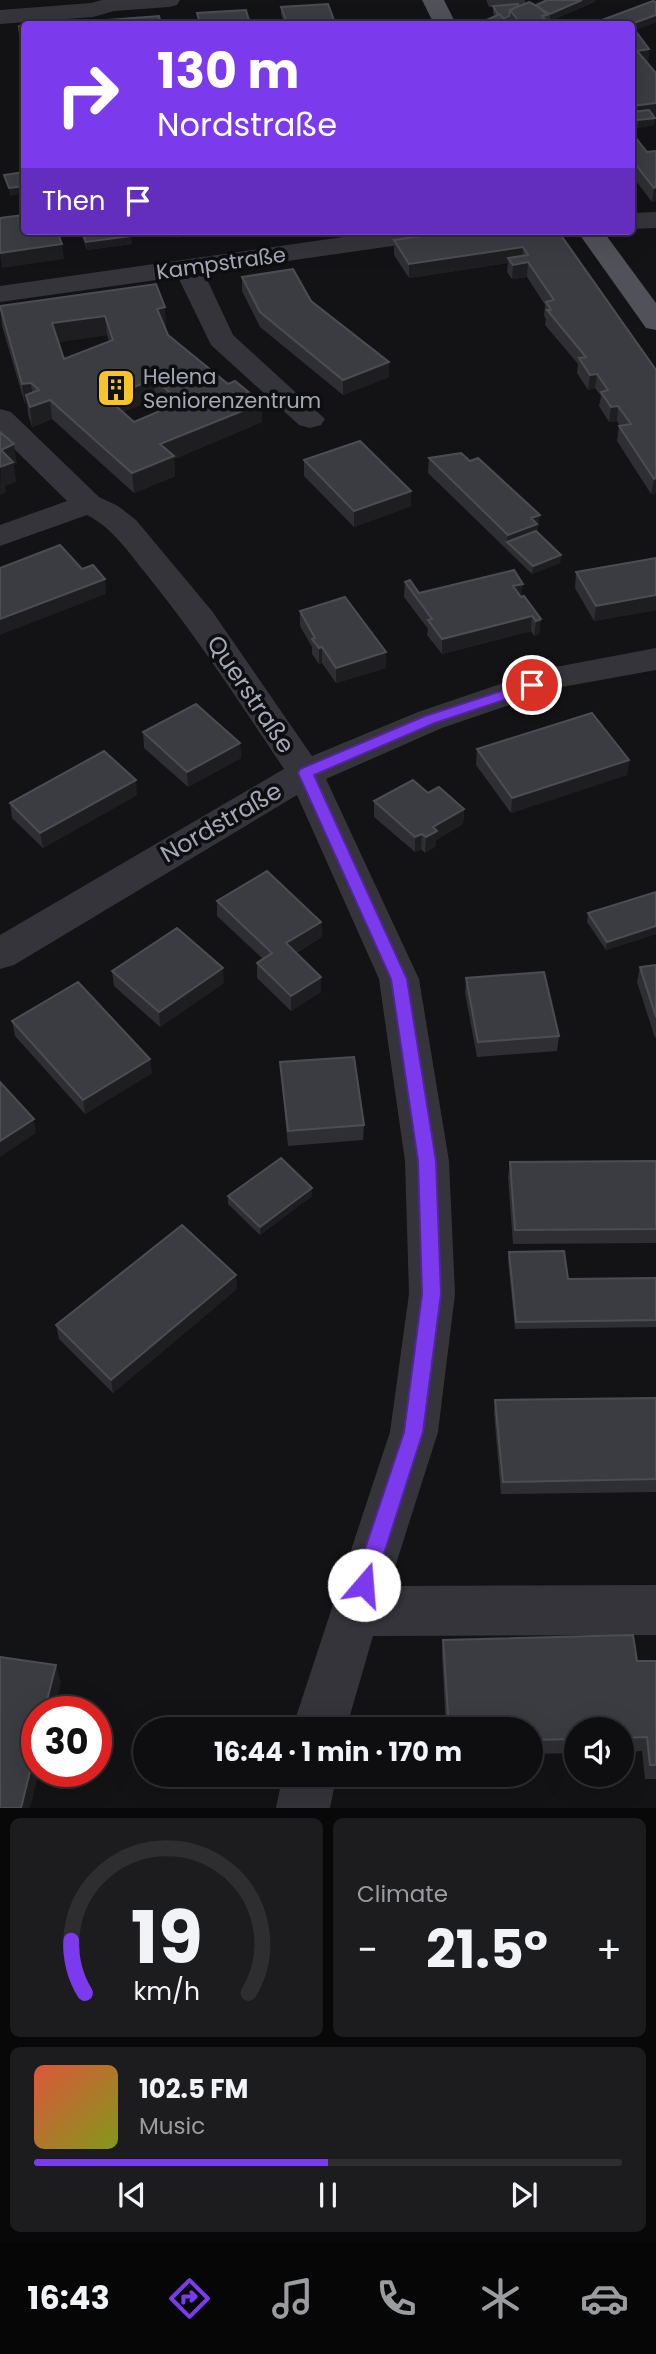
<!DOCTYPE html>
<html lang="en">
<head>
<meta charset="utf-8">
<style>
	:root { --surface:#0e0e10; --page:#1c1c1e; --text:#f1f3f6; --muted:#9b9c9f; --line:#2e2e30; --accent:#7c3aed }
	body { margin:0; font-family:Poppins,sans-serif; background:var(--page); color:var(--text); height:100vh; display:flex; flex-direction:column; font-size:26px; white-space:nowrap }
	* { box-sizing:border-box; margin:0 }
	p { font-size:23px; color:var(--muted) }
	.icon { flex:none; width:38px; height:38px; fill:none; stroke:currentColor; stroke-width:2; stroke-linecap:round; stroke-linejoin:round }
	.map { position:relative; height:1808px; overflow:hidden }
	.sheet { display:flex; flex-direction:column; gap:10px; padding:10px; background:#080809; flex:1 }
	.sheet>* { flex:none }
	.hud { position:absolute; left:21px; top:21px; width:614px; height:214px; border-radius:7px; box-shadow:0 7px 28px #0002,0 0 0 2px var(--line); background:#7c3aed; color:#fff; overflow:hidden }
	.fabs { position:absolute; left:564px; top:1717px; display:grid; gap:14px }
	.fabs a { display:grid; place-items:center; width:70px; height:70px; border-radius:50%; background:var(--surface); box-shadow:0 7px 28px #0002,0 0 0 2px var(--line); font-size:35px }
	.speed { position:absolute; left:21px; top:1696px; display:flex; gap:14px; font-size:35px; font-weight:700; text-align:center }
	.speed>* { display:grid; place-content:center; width:91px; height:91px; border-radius:50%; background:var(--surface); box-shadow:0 7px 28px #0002,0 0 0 2px var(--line); line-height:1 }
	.speed .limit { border:10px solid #d22; background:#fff; color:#111 }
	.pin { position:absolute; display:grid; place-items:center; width:60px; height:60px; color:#fff; margin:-30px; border:4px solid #fff; border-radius:50%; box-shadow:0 2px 7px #0007 }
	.me { position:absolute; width:77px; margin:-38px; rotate:18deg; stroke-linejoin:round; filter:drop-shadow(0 0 5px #0008) }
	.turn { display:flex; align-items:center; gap:24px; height:147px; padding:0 21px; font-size:32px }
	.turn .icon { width:91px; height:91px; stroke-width:2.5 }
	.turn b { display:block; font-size:49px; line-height:60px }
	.then { display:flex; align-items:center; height:66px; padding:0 21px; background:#0003; gap:14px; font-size:26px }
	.big { font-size:52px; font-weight:700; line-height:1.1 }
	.sheet .tile { flex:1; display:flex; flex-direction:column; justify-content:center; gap:10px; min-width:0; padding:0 24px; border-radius:10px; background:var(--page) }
	.sheet .dial { align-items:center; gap:0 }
	.dial svg { height:182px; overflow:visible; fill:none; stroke:var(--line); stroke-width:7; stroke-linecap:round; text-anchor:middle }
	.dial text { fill:var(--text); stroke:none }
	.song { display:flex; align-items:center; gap:21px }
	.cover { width:84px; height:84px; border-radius:10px; background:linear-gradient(135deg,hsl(10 70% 55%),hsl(70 70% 35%)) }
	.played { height:7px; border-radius:4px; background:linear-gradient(90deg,var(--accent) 50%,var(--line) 50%) }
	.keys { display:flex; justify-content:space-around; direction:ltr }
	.heat { display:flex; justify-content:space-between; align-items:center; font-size:38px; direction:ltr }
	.sheet .tiles { flex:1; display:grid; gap:10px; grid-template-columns:1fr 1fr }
	.tile:last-child { grid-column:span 2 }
	.trip { position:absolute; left:133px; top:1717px; width:410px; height:70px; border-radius:35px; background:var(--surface); box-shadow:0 7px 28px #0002,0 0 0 2px var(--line); font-weight:700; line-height:70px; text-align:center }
	.dock { display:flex; height:112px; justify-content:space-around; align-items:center; background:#060606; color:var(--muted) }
	.dock .icon { width:49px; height:49px }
	.dock .selected { color:var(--accent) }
	.dock b { font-size:32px; color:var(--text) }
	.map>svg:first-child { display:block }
</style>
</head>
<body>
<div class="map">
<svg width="656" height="1808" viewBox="0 0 656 1808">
	<rect width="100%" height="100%" fill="#131315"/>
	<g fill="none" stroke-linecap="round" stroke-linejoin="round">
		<path fill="#34343a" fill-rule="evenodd" d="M102 0H180L177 5 169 7 114 11 93 17 0 24V10L91 3Z
			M656 212V228L632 229V213Z
			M385 231H454L450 237 441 239 204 273 233 335 325 419 321 425 310 428 299 425 211 345 178 277 0 302V286Z
			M0 409 11 412 99 497 118 506 136 520 212 611 312 756 418 712 545 669 656 648V670L562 687 442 728 326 779 419 979 449 1161 455 1294 438 1432 389 1586 656 1585V1635L373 1636 346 1729H292L390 1432 409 1294 405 1161 379 979 297 795 14 965 0 969V935L284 769C240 703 197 637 147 575 129 553 113 528 87 515L0 546V525L67 501 0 435Z
			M283 1774H337L330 1808H276Z"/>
		<path fill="#505159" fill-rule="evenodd" d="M422 0H444L456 24H434Z
			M577 231H603L656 303V330L646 328Z"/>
	</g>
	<path fill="#2f2f33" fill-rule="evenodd" d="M486 0H525V4L536 5 596 1 550 21 546 20 549 24H484V21L495 17 493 13V7H489Z
		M656 2V22L635 30 649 49 648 63 656 73V116H654L655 118 654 125 637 128 632 122V24Z
		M281 7 334 20V24H285L281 15Z
		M19 26H24V50H22Z
		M632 133 647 152 656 151V201L652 202 632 176Z
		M80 231H129L132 244 87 250Z
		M558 231 656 370V493L651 494 617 441 619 426H620L617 421 609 422 599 406 601 396 595 388 588 390 577 373 578 364 545 325 546 319 544 316 545 305 527 277 512 279 507 272 508 263 409 278 394 255V240Z
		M242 277 311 301 389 377 343 395 260 327 242 291Z
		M156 284 166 326 164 327 168 335 228 384 262 403V422L174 459 175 476 134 493 52 419 32 427 28 414 27 403 25 404 2 326 0 306ZM107 335 109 341 64 359 58 342ZM155 399 166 408 134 422 123 412Z
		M429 458 538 530 536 531 561 555 560 563 532 574 428 473Z
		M304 460 411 506 354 527 304 476Z
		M656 558V610L594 621 575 588 576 572Z
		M405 582 419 593 522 597 541 619 539 634 534 636 531 631 442 654 427 635 428 629 404 597Z
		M300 611 386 652V668L336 683 322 663 319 664 312 654V647L300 626Z
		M143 732 240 743 241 758 188 787 144 748Z
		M477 749 629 760 627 775 511 813 476 765Z
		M428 793 464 809 463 824 436 840V846L425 853 421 849 415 852 374 817V801Z
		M137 795 43 848 12 818 10 803Z
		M656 892V934L606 950 587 922 588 913Z
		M217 901 321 922 322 937 296 953 321 992 291 1011 257 978V963L263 959 217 916Z
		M656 965V1037L655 1038 637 982 640 967Z
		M112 971 224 983 160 1027 114 986Z
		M466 978 559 1036 557 1051 477 1057 465 993Z
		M12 1021 152 1073 85 1114 15 1036Z
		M280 1062 364 1125 363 1140 288 1146 281 1077Z
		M656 1161V1243L513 1244 508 1177 510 1162Z
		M228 1196H312L260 1235 228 1204Z
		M509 1252 568 1279 656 1278V1327L515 1329 508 1260Z
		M237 1289 113 1393 59 1339 56 1325Z
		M656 1398V1492L501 1494 494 1413 495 1400Z
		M443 1640 637 1661H656V1779H645L642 1751 621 1752V1729H576V1753L530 1754V1729H446L442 1655Z"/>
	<path fill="#1e1e21" d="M582 0H597L550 21V14Z
		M656 15V22L632 31V24Z
		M509 16V24H507L501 20Z
		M649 49 648 63 637 51Z
		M656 103V116L636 119 632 113V106Z
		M655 118 654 125 637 128 638 120Z
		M24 186V193L10 196 9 188Z
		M656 187V201L652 202 654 188Z
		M174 231H221L175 238Z
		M131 236 132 244 87 250 86 242Z
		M62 244 64 259 2 268 0 253Z
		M523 247 522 261 508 258V263L409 278V264Z
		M528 262 527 277 512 279 513 265Z
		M165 307 166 326 158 328 157 309Z
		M105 316 107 335 55 343 52 323Z
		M389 362V377L343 395V380Z
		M597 374 595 388 588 390 590 375Z
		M154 379 155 399 109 418 107 398Z
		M31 383 33 402 26 395 27 403 25 404 22 384Z
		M50 400 52 419 32 427 30 407Z
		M262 403V422L174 459 175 476 134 493 132 473 160 444Z
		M618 406 617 421 609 422 611 407Z
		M14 444 17 464 14 465 16 482 5 486 6 492 0 495 1 450Z
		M656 478V493L651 494 654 479Z
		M411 491V506L354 527V511Z
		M540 515 538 530 507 542 508 535 531 518Z
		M561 555 560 563 532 574 533 566Z
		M105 579 106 594 0 635V619Z
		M523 584 521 599 513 586Z
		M656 595V610L594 621 596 606Z
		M532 616 531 631 442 654V639Z
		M541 619 539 634 534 636 536 621Z
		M322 647V663L319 664V648Z
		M386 652V668L336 683V668Z
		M240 743 241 758 188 787 187 772Z
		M629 760 627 775 511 813 512 798Z
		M136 780 137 795 43 848 40 833Z
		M464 809 463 824 436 840V846L425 853 426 837 433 827Z
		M422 834 421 849 415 852V837Z
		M321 922 322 937 286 958V943Z
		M656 926V934L606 950 607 942Z
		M223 968 224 983 160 1027 159 1012Z
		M321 977V992L291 1011V996Z
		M150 1059 152 1073 85 1114 83 1100Z
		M34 1119 36 1133 0 1157V1141Z
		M312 1188V1196L260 1235V1227Z
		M236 1275 237 1289 113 1393 111 1380Z
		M56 1665 61 1682 54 1712H44Z
		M37 1743V1771H39L30 1808H21Z"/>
	<path fill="#3b3c41" stroke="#4c4d53" stroke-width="2" fill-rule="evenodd" d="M547 0H582L550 14 542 10 536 5Z
		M653 1 656 2V15L631 24 628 20 616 24H594V23Z
		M529 2 539 7 547 15 542 16 549 24H521L510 10Z
		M328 4 334 20 287 23 281 7Z
		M518 4 519 6 510 10 509 16 504 19 500 14 498 15 493 6Z
		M246 10 250 24H200L197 13Z
		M500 14 508 24H487L484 21Z
		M159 16 161 24H108V20Z
		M628 20 631 24H616Z
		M70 23V24H47Z
		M19 26H24V42L21 43Z
		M632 26 649 49 637 51 656 73V103L632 106Z
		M649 110 655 118 638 120 632 113V112Z
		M632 133 647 152 656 151V187L654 188 632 160Z
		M24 172V186L9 188 4 175Z
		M24 215V231H57L62 244 0 253V218Z
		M82 231H129L131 236 86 242Z
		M457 231H558L656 370V478L654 479 619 426 631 424 618 406 611 407 601 392 608 390 597 374 590 375 579 358 586 357 547 310H551L546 302 554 300 528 262 513 265 508 258 528 255 523 247 409 264 394 240Z
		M293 269 311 301 389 362 343 380 260 312 242 277Z
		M156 284 165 307 157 309 168 335 228 384 235 381 262 403 160 444 174 456 132 473 50 400 30 407 26 395 39 390 31 383 22 384 0 306ZM105 316 113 340 64 359 52 323ZM154 379 181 402 134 422 107 398Z
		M0 432 14 444 1 450 13 462 0 467Z
		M360 441 411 491 354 511 304 460Z
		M461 453 470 461 478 458 540 515 531 518 537 524 508 535 429 458Z
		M536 531 561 555 533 566 507 542Z
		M60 545 82 569 93 565 105 579 0 619V568Z
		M656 558V595L596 606 576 572Z
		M514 570 523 584 513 586 521 597 524 596 541 619 536 621 532 616 442 639 428 620 432 619 405 582 410 580 419 593Z
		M345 597 386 652 336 668 322 647 319 648 312 639 315 638 300 611Z
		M196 704 240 743 187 772 143 732Z
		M592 713 629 760 512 798 477 749Z
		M104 751 136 780 40 833 10 803Z
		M413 780 428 793 439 787 464 809 433 827 437 831 426 837 422 834 415 837 374 801Z
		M267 871 321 922 286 943 321 977 291 996 257 963 272 953 217 901Z
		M656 892V926L607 942 588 913Z
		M177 928 223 968 159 1012 112 971Z
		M656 965V1017L640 967Z
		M544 972 559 1036 478 1042 466 978Z
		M78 982 150 1059 83 1100 12 1021Z
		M354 1057 364 1125 288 1131 280 1062Z
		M0 1082 34 1119 0 1141Z
		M281 1158 312 1188 260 1227 228 1196Z
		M656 1161V1229L515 1230 510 1162Z
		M182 1225 236 1275 111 1380 56 1325Z
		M564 1251 568 1279 656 1278V1320L516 1322 509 1252Z
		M656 1398V1479L503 1482 495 1400Z
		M633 1635 637 1661H656V1765H650L647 1737 621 1738V1729H576V1739L530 1740V1729H449L443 1640Z
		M0 1657 56 1665 44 1712H37V1743L21 1808H0Z"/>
	<path fill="#7c3aed" stroke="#51269a" stroke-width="2" d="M532 681 537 682V689L435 723 314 775 407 979 436 1161 441 1294 423 1432 374 1585 371 1593 364 1596 356 1593 353 1585 404 1432 422 1294 418 1161 391 979 298 773 300 769 425 716Z"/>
	<defs>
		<symbol id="building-square" viewBox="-11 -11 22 22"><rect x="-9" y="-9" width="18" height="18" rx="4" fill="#f6c42a" stroke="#0e0e10"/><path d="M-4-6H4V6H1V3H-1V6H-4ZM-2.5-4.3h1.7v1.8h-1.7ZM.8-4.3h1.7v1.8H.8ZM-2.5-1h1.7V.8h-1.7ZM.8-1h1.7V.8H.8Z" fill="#111"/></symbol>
	</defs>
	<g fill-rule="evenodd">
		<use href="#building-square" x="94" y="366" width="44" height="44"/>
	</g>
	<g text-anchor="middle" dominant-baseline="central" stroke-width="7" stroke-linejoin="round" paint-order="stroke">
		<g font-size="21" fill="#a4a8b6" stroke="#0e0e10">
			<text transform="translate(221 263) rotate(-8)">Kampstraße</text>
		</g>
		<g font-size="21" fill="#a4a8b6" stroke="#0e0e10" text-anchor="start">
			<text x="143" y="376">Helena<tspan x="143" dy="24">Seniorenzentrum</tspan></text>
		</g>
		<g font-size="24" fill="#a4a8b6" stroke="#0e0e10">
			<text transform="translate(251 694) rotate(56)">Querstraße</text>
			<text transform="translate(221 822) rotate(-30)">Nordstraße</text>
		</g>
	</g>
</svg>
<div class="fabs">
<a><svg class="icon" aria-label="sound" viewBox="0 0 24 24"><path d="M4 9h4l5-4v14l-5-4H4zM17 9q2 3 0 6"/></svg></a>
</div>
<div class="speed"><div class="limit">30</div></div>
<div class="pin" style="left:532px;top:685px;background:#d93025"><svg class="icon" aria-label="arrive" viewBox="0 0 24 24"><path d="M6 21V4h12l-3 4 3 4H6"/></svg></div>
<svg class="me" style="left:364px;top:1585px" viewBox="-20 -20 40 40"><circle r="19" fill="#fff"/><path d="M0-13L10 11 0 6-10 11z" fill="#7c3aed"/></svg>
<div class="trip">16:44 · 1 min · 170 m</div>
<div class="hud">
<div class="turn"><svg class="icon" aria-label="right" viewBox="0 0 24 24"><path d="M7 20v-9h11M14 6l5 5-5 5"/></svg><div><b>130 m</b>Nordstraße</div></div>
<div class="then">Then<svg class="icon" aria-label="arrive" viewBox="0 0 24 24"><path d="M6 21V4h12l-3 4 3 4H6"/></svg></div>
</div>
</div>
<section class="sheet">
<div class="tiles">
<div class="tile dial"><svg viewBox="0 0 100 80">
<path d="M14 69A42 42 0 1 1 86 69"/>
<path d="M14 69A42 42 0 0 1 8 46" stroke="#7c3aed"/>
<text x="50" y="56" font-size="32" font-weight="700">19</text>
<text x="50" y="72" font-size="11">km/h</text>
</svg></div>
<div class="tile"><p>Climate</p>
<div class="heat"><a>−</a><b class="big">21.5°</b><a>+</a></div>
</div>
<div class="tile">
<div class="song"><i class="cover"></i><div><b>102.5 FM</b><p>Music</p></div></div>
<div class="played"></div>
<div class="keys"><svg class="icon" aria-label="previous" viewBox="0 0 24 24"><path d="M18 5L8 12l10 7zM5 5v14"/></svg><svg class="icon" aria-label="pause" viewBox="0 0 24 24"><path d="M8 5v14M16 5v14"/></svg><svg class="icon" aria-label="next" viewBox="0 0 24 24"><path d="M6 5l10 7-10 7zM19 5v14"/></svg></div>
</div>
</div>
</section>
<nav class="dock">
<b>16:43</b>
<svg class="icon selected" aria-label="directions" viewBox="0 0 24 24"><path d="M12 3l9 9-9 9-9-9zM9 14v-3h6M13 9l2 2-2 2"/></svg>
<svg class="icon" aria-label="music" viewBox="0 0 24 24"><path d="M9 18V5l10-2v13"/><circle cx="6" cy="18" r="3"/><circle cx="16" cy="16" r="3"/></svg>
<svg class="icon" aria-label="phone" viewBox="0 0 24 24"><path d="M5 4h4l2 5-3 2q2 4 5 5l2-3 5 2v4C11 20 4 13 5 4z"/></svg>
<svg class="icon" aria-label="climate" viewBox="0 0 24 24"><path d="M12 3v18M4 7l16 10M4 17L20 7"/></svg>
<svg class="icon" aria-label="car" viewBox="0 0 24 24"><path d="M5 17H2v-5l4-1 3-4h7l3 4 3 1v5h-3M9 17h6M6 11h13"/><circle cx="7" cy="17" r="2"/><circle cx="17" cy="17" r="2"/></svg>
</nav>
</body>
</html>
